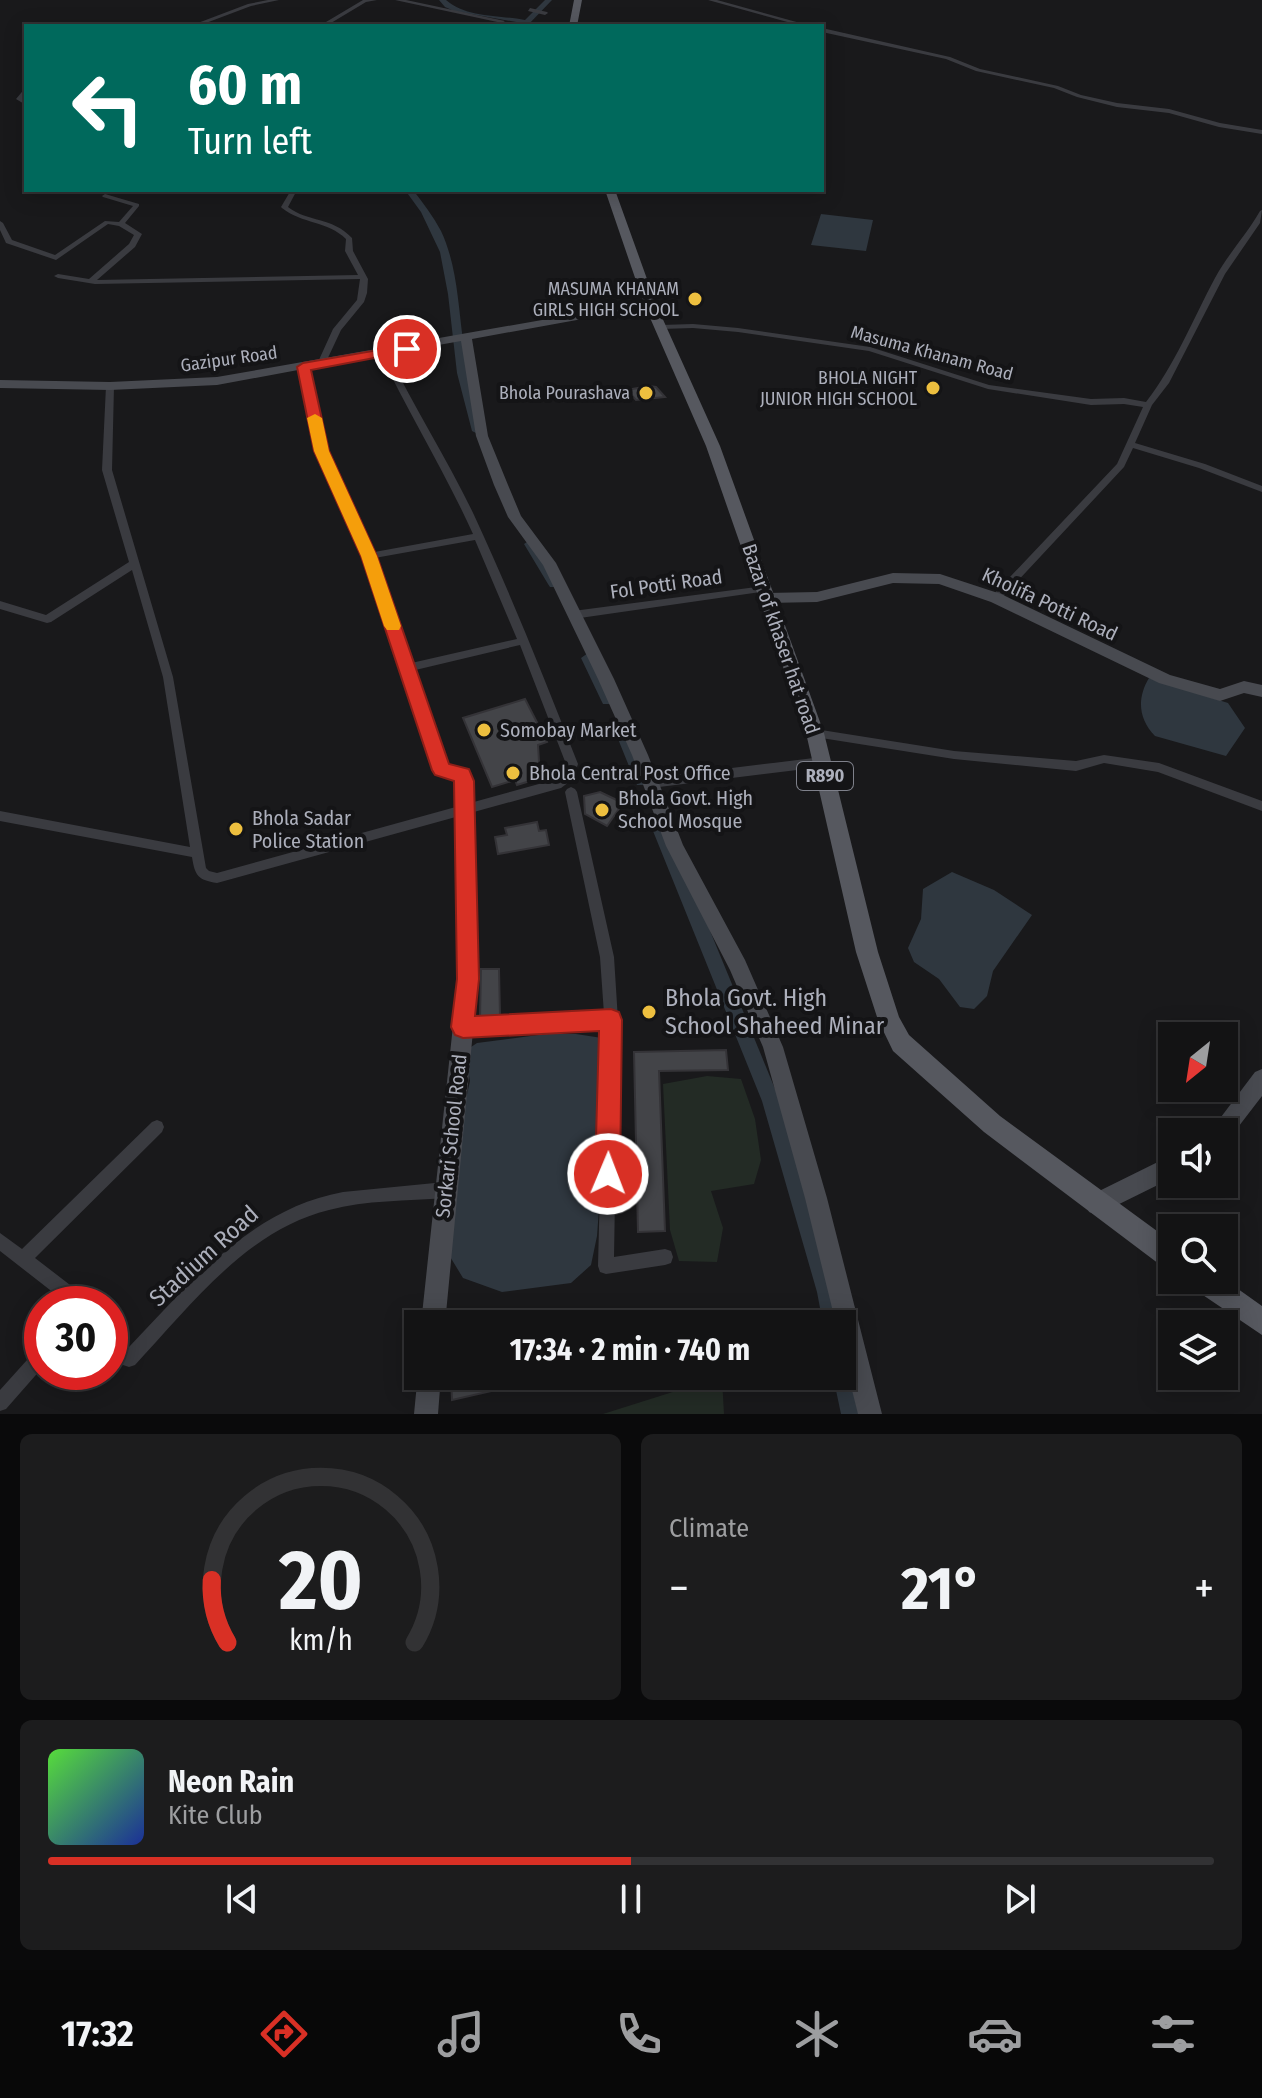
<!DOCTYPE html>
<html lang="en">
<head>
<meta charset="utf-8">
<style>
	:root { --surface:#131314; --page:#1c1c1d; --text:#f1f3f6; --muted:#9d9ea0; --line:#323234; --accent:#d93025 }
	body { margin:0; font-family:"Fira Sans Condensed",sans-serif; background:var(--page); color:var(--text); height:100vh; display:flex; flex-direction:column; font-size:30px; white-space:nowrap }
	* { box-sizing:border-box; margin:0 }
	p { font-size:26px; color:var(--muted) }
	.icon { flex:none; width:44px; height:44px; fill:none; stroke:currentColor; stroke-width:2; stroke-linecap:round; stroke-linejoin:round }
	.map { position:relative; height:1414px; overflow:hidden }
	.sheet { display:flex; flex-direction:column; gap:20px; padding:20px; background:#0a0a0b; flex:1 }
	.sheet>* { flex:none }
	.hud { position:absolute; left:24px; top:24px; width:800px; height:168px; border-radius:0px; box-shadow:0 4px 20px #0003,0 0 0 2px var(--line); background:#00695c; color:#fff; overflow:hidden }
	.needle { width:52px; rotate:210deg }
	.controls { position:absolute; left:1158px; top:1022px; display:grid; gap:16px }
	.controls a { display:grid; place-items:center; width:80px; height:80px; border-radius:0px; background:var(--surface); box-shadow:0 4px 20px #0003,0 0 0 2px var(--line); font-size:40px }
	.speed { position:absolute; left:24px; top:1286px; display:flex; gap:16px; font-size:40px; font-weight:700; text-align:center }
	.speed>* { display:grid; place-content:center; width:104px; height:104px; border-radius:50%; background:var(--surface); box-shadow:0 4px 20px #0003,0 0 0 2px var(--line); line-height:1 }
	.speed .limit { border:12px solid #d22; background:#fff; color:#111 }
	.pin { position:absolute; display:grid; place-items:center; width:68px; height:68px; color:#fff; margin:-34px; border:4px solid #fff; border-radius:50%; box-shadow:0 2px 8px #0007 }
	.me { position:absolute; width:88px; margin:-44px; rotate:1deg; stroke-linejoin:round; filter:drop-shadow(0 0 6px #0008) }
	.turn { display:flex; align-items:center; gap:28px; height:168px; padding:0 32px; font-size:36px }
	.turn .icon { width:104px; height:104px; stroke-width:2.5 }
	.turn b { display:block; font-size:56px; line-height:68px }
	.big { font-size:60px; font-weight:700; line-height:1.1 }
	.sheet .tile { flex:1; display:flex; flex-direction:column; justify-content:center; gap:12px; min-width:0; padding:0 28px; border-radius:12px; background:var(--page) }
	.sheet .dial { align-items:center; gap:0 }
	.dial svg { height:208px; overflow:visible; fill:none; stroke:var(--line); stroke-width:7; stroke-linecap:round; text-anchor:middle }
	.dial text { fill:var(--text); stroke:none }
	.song { display:flex; align-items:center; gap:24px }
	.cover { width:96px; height:96px; border-radius:12px; background:linear-gradient(135deg,hsl(110 70% 55%),hsl(230 70% 35%)) }
	.played { height:8px; border-radius:4px; background:linear-gradient(90deg,var(--accent) 50%,var(--line) 50%) }
	.keys { display:flex; justify-content:space-around; direction:ltr }
	.heat { display:flex; justify-content:space-between; align-items:center; font-size:44px; direction:ltr }
	.sheet .tiles { flex:1; display:grid; gap:20px; grid-template-columns:1fr 1fr }
	.tile:last-child { grid-column:span 2 }
	.trip { position:absolute; left:404px; top:1310px; width:452px; height:80px; border-radius:0px; background:var(--surface); box-shadow:0 4px 20px #0003,0 0 0 2px var(--line); font-weight:700; line-height:80px; text-align:center }
	.dock { display:flex; height:128px; justify-content:space-around; align-items:center; background:#080808; color:var(--muted) }
	.dock .icon { width:56px; height:56px }
	.dock .current { color:var(--accent) }
	.dock b { font-size:36px; color:var(--text) }
	.map>svg:first-child { display:block }
</style>
</head>
<body>
<div class="map">
<svg width="1262" height="1414" viewBox="0 0 1262 1414">
	<rect width="100%" height="100%" fill="#19191b"/>
	<path fill="#232b25" d="M707 1076 741 1079 755 1119 761 1160 754 1184 711 1191 723 1228 717 1262 679 1261 670 1230 663 1084Z
		M717 1378H722L724 1414H603Z"/>
	<path fill="#2f373f" d="M821 214 873 220 866 251 811 245Z
		M1149 678 1228 703 1245 728 1226 756 1155 736C1138 718 1137 698 1149 678Z
		M952 872 994 890 1032 915 993 971 987 996 974 1009 960 1007 939 979 914 962 908 948 921 919 923 889Z
		M546 1034H576L602 1038 604 1106 601 1181 597 1236 591 1265 571 1283 502 1292 463 1278 446 1250 458 1134 470 1081 465 1051 477 1043Z"/>
	<g fill="none" stroke-linecap="round" stroke-linejoin="round">
		<path fill="#2f373f" fill-rule="evenodd" d="M439 0H446C466 18 500 15 525 20L545 0H552L527 26H520L522 23 454 11 445 7Z
			M405 190H413C423 203 433 216 441 231 457 265 458 304 463 340 467 372 474 401 484 431L482 433 478 434 472 431 457 373 448 294 440 252 421 212Z
			M530 540 534 541 560 584 558 587H550L548 584 524 544Z
			M588 653 593 655 615 700 613 704H603L601 700 581 658Z
			M623 728 628 730 630 734 649 781 647 785H637L635 781 616 734 618 730Z
			M661 825 666 827 669 831 780 1101 837 1292 843 1324 842 1327V1324H823L817 1292 762 1101 653 831 656 827Z
			M842 1355 849 1359 853 1366 863 1414H841L833 1376H842Z"/>
	</g>
	<path fill="#434448" stroke="#343337" stroke-width="2" d="M649 386 656 387 665 397 636 400 627 390Z
		M525 699 547 742 538 745 540 778 517 785 515 780 492 787 463 718Z
		M600 792 623 803 607 826 585 814 584 796Z
		M537 822 539 831 546 830 549 845 498 854 495 837 507 835 505 828Z
		M481 969H499L500 1016 480 1017Z
		M726 1050 728 1070 659 1071 665 1231 638 1232 634 1052Z
		M451 1376H540V1380L452 1400Z"/>
	<g fill="none" stroke-linecap="round" stroke-linejoin="round">
		<path fill="#3a3b40" fill-rule="evenodd" d="M268 0H279L251 6 198 26H190L248 4Z
			M363 0H377L366 2 331 23 326 22Z
			M395 0H406L505 21 502 23Z
			M708 0H717L811 26H802Z
			M530 8 547 12 548 13 545 15 528 11Z
			M822 28 950 57 980 69 1058 86 1081 95 1117 103 1169 109 1220 123 1262 130V134L1219 127 1169 113 1117 107 1077 97 1054 88 976 71 946 59 822 32Z
			M26 87V93L22 98 26 101V105L16 99Z
			M291 190H297L288 207C309 223 331 216 352 238L353 251 368 279 367 293 364 302 341 330 326 362 322 364 318 362 333 329 357 300 360 279 95 284 58 278 54 276 58 274 89 279 129 244 134 235 119 226 108 224 56 260 6 243 0 230V221L3 223 12 240 55 255 105 221 119 222 133 206 103 197 102 196 105 194 139 204V206L125 223 142 234 135 247 97 280 358 275 345 251 346 239C328 221 302 224 282 208L281 207Z
			M1262 210 1260 223 1225 274 1169 383 1152 405 1135 443 1205 464 1262 486V492L1199 468 1133 448 1124 467 1000 600H992L991 598 992 596 1117 464 1143 407 1124 404 1091 405 988 389 869 351 738 332 693 328 661 329 657 327 661 325 693 324 738 328 870 347 989 385 1091 399 1124 398 1146 402C1175 365 1193 319 1215 278 1228 254 1247 234 1260 211Z
			M381 351 388 353C414 408 448 460 474 515 512 597 545 680 578 764L573 779 561 788 217 883C198 880 195 876 192 857L0 821V811L190 847 163 677 132 570 51 622 47 623 0 609V601L46 615 129 562 102 470 106 386 110 384 114 386 112 470 173 677 206 868 209 871 217 873 557 779 564 774 566 764 520 645 407 672 402 668 407 664 517 639 475 540 369 559 364 556 369 553 473 534C445 472 409 414 380 353Z
			M764 586 768 587 769 589 768 591 573 619 568 615 573 611Z
			M815 729 954 751 1076 761 1104 755 1159 763 1262 801V811L1158 772 1104 763 1076 771 954 759 815 737 811 736 809 733 811 730Z
			M822 757 826 759 828 762 826 765 822 767 651 788 647 786 645 783 647 780 651 778Z
			M571 787 575 789 577 792 614 957 618 1020 614 1257 665 1249 671 1251 673 1257 671 1263 665 1265 606 1274 600 1272 598 1266 604 1027 463 1033 458 1032 456 1027 458 1022 463 1021 604 1014 600 957 565 792 567 789Z
			M157 1120 162 1122 164 1127 162 1132 35 1258 87 1298 89 1304H68L0 1251V1233L22 1249 152 1122Z
			M445 1182 450 1185 453 1190 450 1195 445 1198C407 1201 366 1200 329 1210 247 1230 190 1306 135 1365L129 1367 123 1365 110 1349V1328L116 1330 129 1347C191 1282 251 1209 343 1192Z
			M42 1348V1368L6 1409 0 1411V1390L36 1350Z"/>
		<path fill="#484a50" fill-rule="evenodd" d="M650 301 654 302V306L472 339 488 436 508 485 521 516 556 563 614 679 648 755 683 845 745 960 783 1047 827 1198 882 1414H858L842 1350V1324H836L805 1198 763 1047 730 970 666 846 632 755 598 679 543 565 508 517 494 485 476 436 461 341 309 368 328 451 376 556 449 765 468 769 472 781 478 979 445 1324H421L458 979 456 781 436 775 434 770 362 556 316 451 298 370 217 385 110 390 0 388V380L110 382 217 377Z
			M893 573 940 574 1001 594 1170 675 1220 689 1244 681 1262 685V697L1244 693 1220 701 1159 683 991 602 939 584 893 583 817 602 767 603 760 598 767 593 817 592Z
			M1262 1069V1096L1229 1139 1224 1142V1132H1211L1215 1125 1255 1072Z
			M1172 1155V1178L1097 1215 1089 1212 1086 1204 1089 1196Z
			M418 1373V1376H441L438 1414H414Z"/>
		<path fill="#56585f" fill-rule="evenodd" d="M574 0H582L577 26H569Z
			M605 190H615L656 304 720 446 824 733 878 952 899 1017 909 1035 1000 1116 1172 1242V1271L1163 1267 984 1132 893 1051 878 1020 856 952 806 733 706 446 644 304Z
			M1224 1279 1262 1306V1335L1194 1289 1190 1280Z"/>
	</g>
	<path fill="#d93025" stroke="#8d1f18" stroke-width="2" d="M407 345 413 349 411 351 311 370 329 451 377 556 449 764 469 769 474 781 479 979 475 1016 611 1009 619 1012 622 1020 620 1174 617 1182 608 1186 599 1182 595 1174 599 1031 463 1038 455 1035 451 1027 457 979 454 781 435 775 432 770 361 556 314 451 297 367 303 363Z"/>
	<path fill="#f59e0b" d="M315 414 322 418 329 451 377 556 401 626 399 630H387L384 626 361 556 314 451 307 418Z"/>
	<g fill="#edbf3f" stroke="#141416" stroke-width="3">
		<circle cx="695" cy="299" r="8"/>
		<circle cx="933" cy="388" r="8"/>
		<circle cx="646" cy="393" r="8"/>
		<circle cx="484" cy="730" r="8"/>
		<circle cx="513" cy="773" r="8"/>
		<circle cx="602" cy="810" r="8"/>
		<circle cx="236" cy="829" r="8"/>
		<circle cx="649" cy="1012" r="8"/>
	</g>
	<g text-anchor="middle" dominant-baseline="central" stroke-width="8" stroke-linejoin="round" paint-order="stroke">
		<g font-size="18" fill="#acafbb" stroke="#141416" text-anchor="end">
			<text x="679" y="289">MASUMA KHANAM<tspan x="679" dy="21">GIRLS HIGH SCHOOL</tspan></text>
			<text x="917" y="378">BHOLA NIGHT<tspan x="917" dy="21">JUNIOR HIGH SCHOOL</tspan></text>
			<text x="630" y="393">Bhola Pourashava</text>
		</g>
		<g font-size="18" fill="#acafbb" stroke="#141416">
			<text transform="translate(932 353) rotate(15)">Masuma Khanam Road</text>
			<text transform="translate(229 359) rotate(-8)">Gazipur Road</text>
		</g>
		<rect fill="#141416" stroke="#7e808a" stroke-width="2" x="797" y="762" width="56" height="28" rx="6"/>
		<g font-size="18" font-weight="bold" fill="#acafbb">
			<text x="825" y="776">R890</text>
		</g>
		<g font-size="20" fill="#acafbb" stroke="#141416">
			<text transform="translate(666 584) rotate(-8)">Fol Potti Road</text>
			<text transform="translate(1050 604) rotate(25)">Kholifa Potti Road</text>
			<text transform="translate(781 639) rotate(71)">Bazar of khaser hat road</text>
			<text transform="translate(451 1136) rotate(-84)">Sorkari School Road</text>
		</g>
		<g font-size="20" fill="#acafbb" stroke="#141416" text-anchor="start">
			<text x="500" y="730">Somobay Market</text>
			<text x="529" y="773">Bhola Central Post Office</text>
			<text x="618" y="798">Bhola Govt. High<tspan x="618" dy="23">School Mosque</tspan></text>
			<text x="252" y="818">Bhola Sadar<tspan x="252" dy="23">Police Station</tspan></text>
		</g>
		<g font-size="24" fill="#acafbb" stroke="#141416" text-anchor="start">
			<text x="665" y="998">Bhola Govt. High<tspan x="665" dy="28">School Shaheed Minar</tspan></text>
		</g>
		<g font-size="24" fill="#acafbb" stroke="#141416">
			<text transform="translate(204 1256) rotate(-42)">Stadium Road</text>
		</g>
	</g>
</svg>
<div class="controls">
<a><svg class="needle" viewBox="-14 -14 28 28"><path d="M0-13l5 13h-10z" fill="#e53935"/><path d="M0 13l5-13h-10z" fill="#9d9ea0"/></svg></a>
<a><svg class="icon" aria-label="sound" viewBox="0 0 24 24"><path d="M4 9h4l5-4v14l-5-4H4zM17 9q2 3 0 6"/></svg></a>
<a><svg class="icon" aria-label="search" viewBox="0 0 24 24"><circle cx="10" cy="10" r="6"/><path d="M15 15l6 6"/></svg></a>
<a><svg class="icon" aria-label="layers" viewBox="0 0 24 24"><path d="M12 4l9 5-9 5-9-5zM3 14l9 5 9-5"/></svg></a>
</div>
<div class="speed"><div class="limit">30</div></div>
<div class="pin" style="left:407px;top:349px;background:#d93025"><svg class="icon" aria-label="arrive" viewBox="0 0 24 24"><path d="M6 21V4h12l-3 4 3 4H6"/></svg></div>
<svg class="me" style="left:608px;top:1174px" viewBox="-20 -20 40 40"><circle r="17" fill="#d93025" stroke="#fff" stroke-width="3"/><path d="M0-11L8 9 0 5-8 9z" fill="#fff"/></svg>
<div class="trip">17:34 · 2 min · 740 m</div>
<div class="hud">
<div class="turn"><svg class="icon" aria-label="left" viewBox="0 0 24 24"><path d="M17 20v-9H6M10 6l-5 5 5 5"/></svg><div><b>60 m</b>Turn left</div></div>
</div>
</div>
<section class="sheet">
<div class="tiles">
<div class="tile dial"><svg viewBox="0 0 100 80">
<path d="M14 69A42 42 0 1 1 86 69"/>
<path d="M14 69A42 42 0 0 1 8 45" stroke="#d93025"/>
<text x="50" y="56" font-size="32" font-weight="700">20</text>
<text x="50" y="72" font-size="11">km/h</text>
</svg></div>
<div class="tile"><p>Climate</p>
<div class="heat"><a>−</a><b class="big">21°</b><a>+</a></div>
</div>
<div class="tile">
<div class="song"><i class="cover"></i><div><b>Neon Rain</b><p>Kite Club</p></div></div>
<div class="played"></div>
<div class="keys"><svg class="icon" aria-label="previous" viewBox="0 0 24 24"><path d="M18 5L8 12l10 7zM5 5v14"/></svg><svg class="icon" aria-label="pause" viewBox="0 0 24 24"><path d="M8 5v14M16 5v14"/></svg><svg class="icon" aria-label="next" viewBox="0 0 24 24"><path d="M6 5l10 7-10 7zM19 5v14"/></svg></div>
</div>
</div>
</section>
<nav class="dock">
<b>17:32</b>
<svg class="icon current" aria-label="directions" viewBox="0 0 24 24"><path d="M12 3l9 9-9 9-9-9zM9 14v-3h6M13 9l2 2-2 2"/></svg>
<svg class="icon" aria-label="music" viewBox="0 0 24 24"><path d="M9 18V5l10-2v13"/><circle cx="6" cy="18" r="3"/><circle cx="16" cy="16" r="3"/></svg>
<svg class="icon" aria-label="phone" viewBox="0 0 24 24"><path d="M5 4h4l2 5-3 2q2 4 5 5l2-3 5 2v4C11 20 4 13 5 4z"/></svg>
<svg class="icon" aria-label="climate" viewBox="0 0 24 24"><path d="M12 3v18M4 7l16 10M4 17L20 7"/></svg>
<svg class="icon" aria-label="car" viewBox="0 0 24 24"><path d="M5 17H2v-5l4-1 3-4h7l3 4 3 1v5h-3M9 17h6M6 11h13"/><circle cx="7" cy="17" r="2"/><circle cx="17" cy="17" r="2"/></svg>
<svg class="icon" aria-label="filters" viewBox="0 0 24 24"><path d="M4 7h16M4 17h16"/><circle cx="9" cy="7" r="2"/><circle cx="15" cy="17" r="2"/></svg>
</nav>
</body>
</html>
